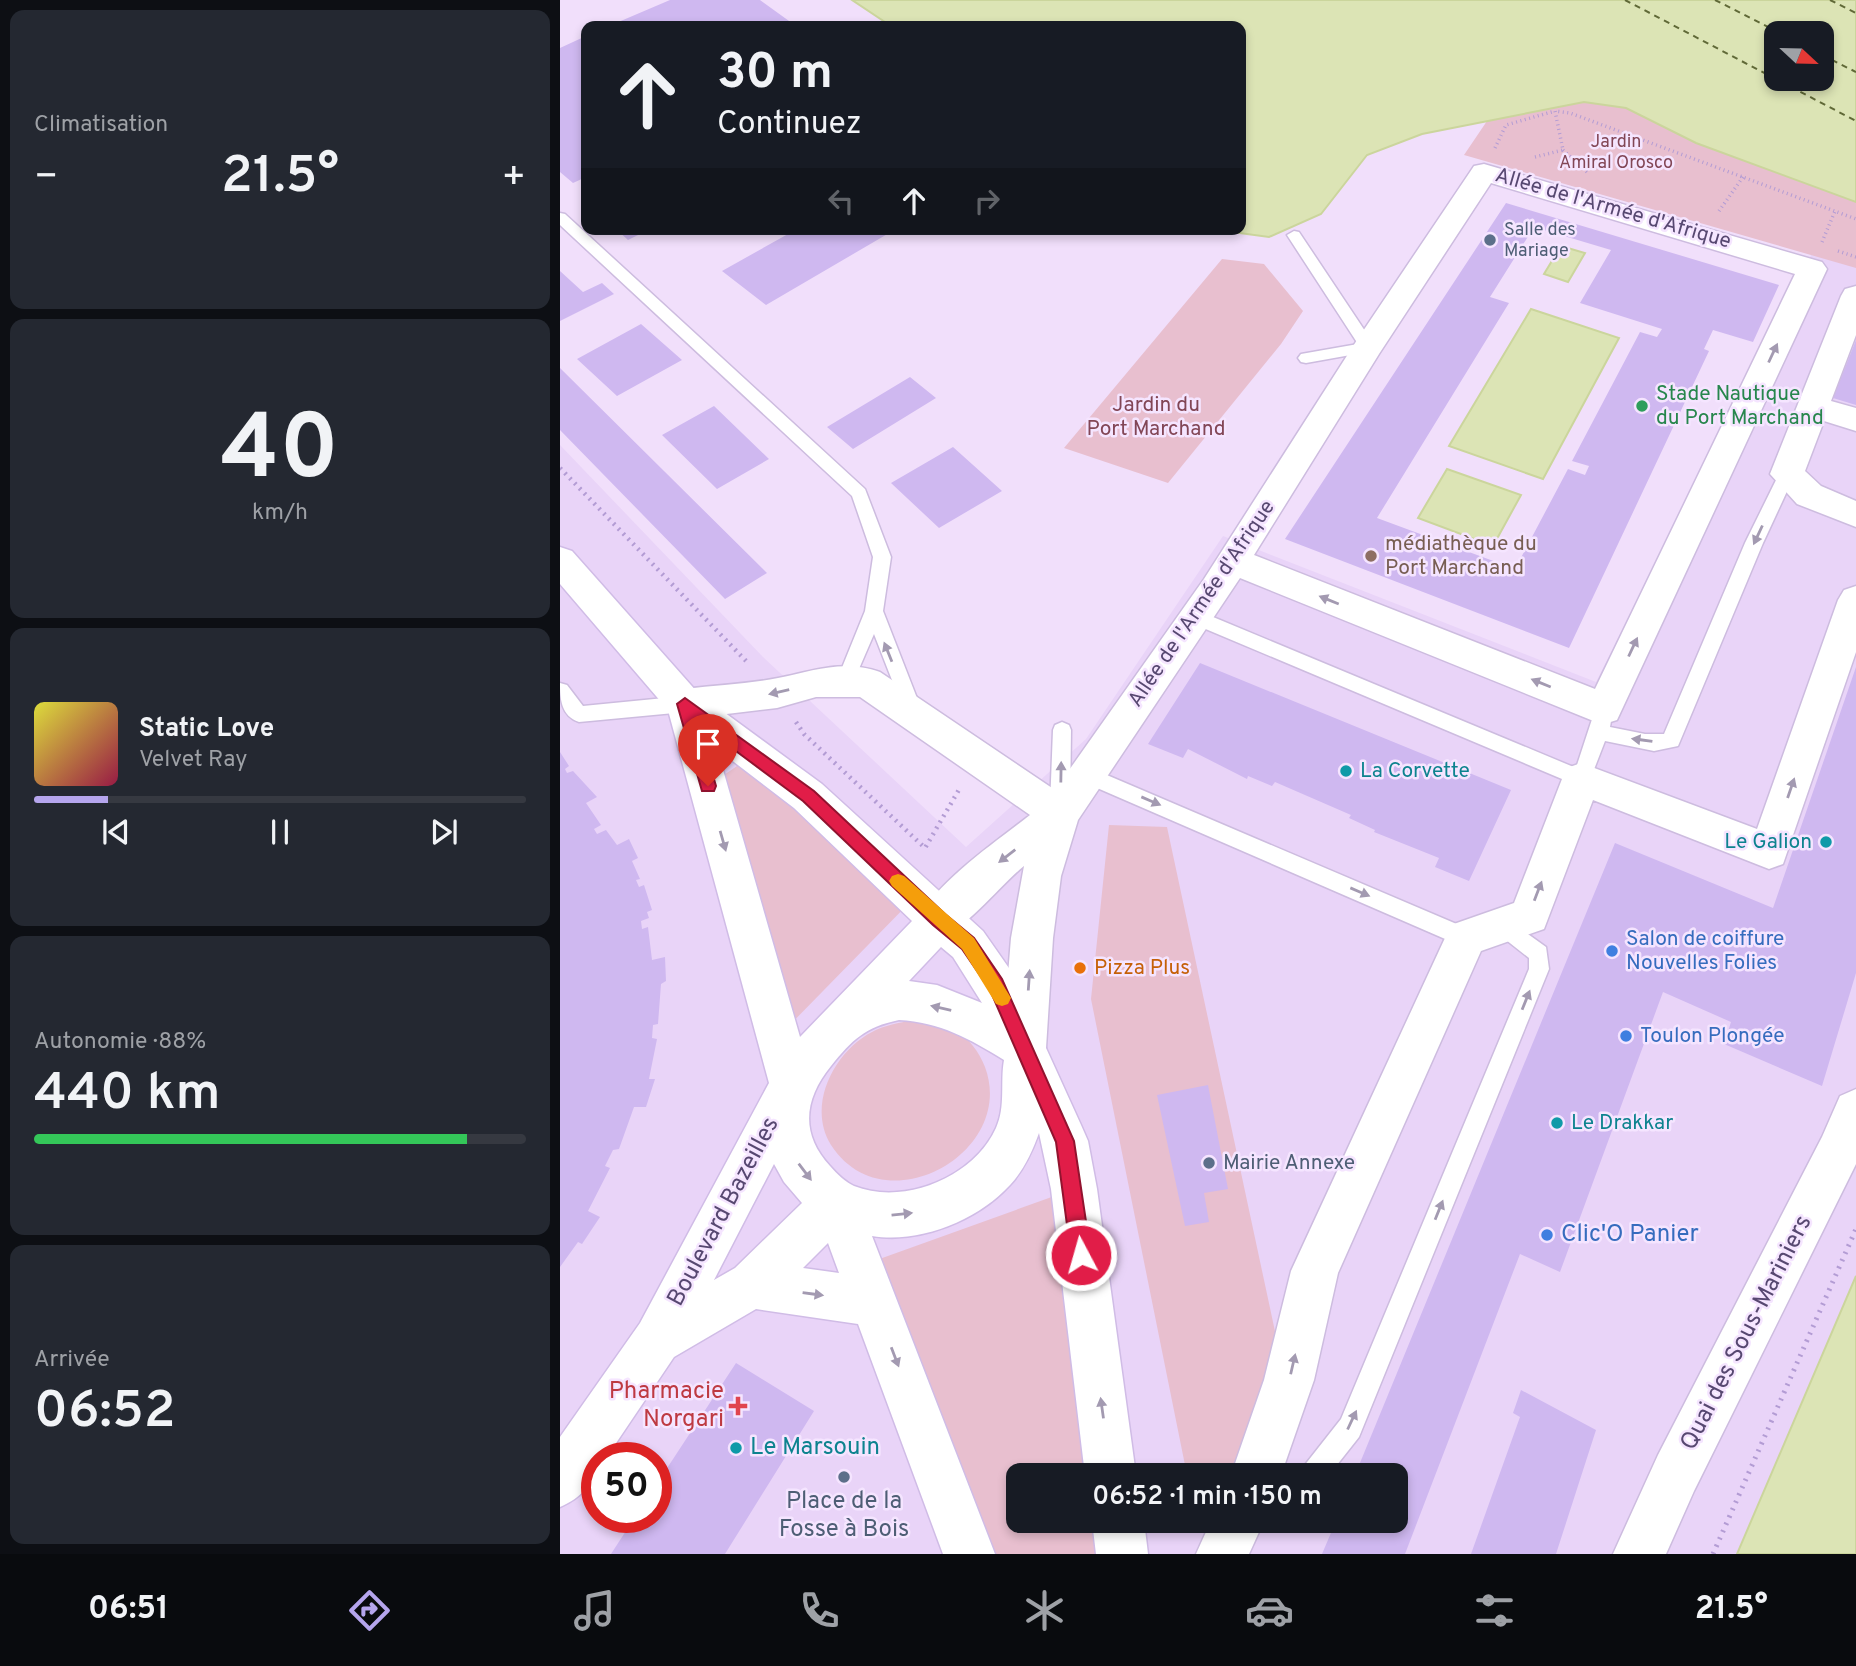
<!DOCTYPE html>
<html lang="fr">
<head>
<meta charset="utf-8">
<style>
	:root { --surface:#171b24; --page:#242831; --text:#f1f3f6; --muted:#9ea1a6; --line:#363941; --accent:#b5a5ed }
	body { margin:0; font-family:Overpass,sans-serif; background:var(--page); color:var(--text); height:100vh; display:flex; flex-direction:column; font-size:26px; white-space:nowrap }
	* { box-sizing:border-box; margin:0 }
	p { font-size:23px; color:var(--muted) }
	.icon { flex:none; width:38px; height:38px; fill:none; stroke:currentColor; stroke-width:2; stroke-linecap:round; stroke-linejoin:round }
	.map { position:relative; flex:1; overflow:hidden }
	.sheet { display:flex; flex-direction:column; gap:10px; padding:10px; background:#0d0f14; width:560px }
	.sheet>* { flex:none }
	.guide { position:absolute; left:21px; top:21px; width:665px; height:214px; border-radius:14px; box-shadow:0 4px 10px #0003; background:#171b24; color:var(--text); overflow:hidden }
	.needle { width:46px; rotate:112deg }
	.tools { position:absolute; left:1204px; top:21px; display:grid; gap:14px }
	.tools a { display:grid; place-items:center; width:70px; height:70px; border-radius:14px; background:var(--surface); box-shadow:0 4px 10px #0003; font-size:35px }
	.speed { position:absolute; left:21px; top:1442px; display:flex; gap:14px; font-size:35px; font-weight:700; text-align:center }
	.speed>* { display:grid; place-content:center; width:91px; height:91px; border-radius:50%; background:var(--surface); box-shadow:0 4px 10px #0003; line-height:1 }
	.speed .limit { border:10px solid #d22; background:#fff; color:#111 }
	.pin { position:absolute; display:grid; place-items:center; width:60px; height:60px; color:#fff; margin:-72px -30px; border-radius:50% 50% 50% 0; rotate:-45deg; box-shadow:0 0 7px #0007 }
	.pin .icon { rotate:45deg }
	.me { position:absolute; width:77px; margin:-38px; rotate:354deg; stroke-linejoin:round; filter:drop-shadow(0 0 5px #0008) }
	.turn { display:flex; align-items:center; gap:24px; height:147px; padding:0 21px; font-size:32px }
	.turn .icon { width:91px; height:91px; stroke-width:2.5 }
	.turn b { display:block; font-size:49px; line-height:60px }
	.lanes { display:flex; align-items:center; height:66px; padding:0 21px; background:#0003; justify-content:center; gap:35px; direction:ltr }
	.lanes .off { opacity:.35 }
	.big { font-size:52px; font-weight:600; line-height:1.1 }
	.sheet .card { flex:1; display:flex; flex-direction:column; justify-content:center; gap:10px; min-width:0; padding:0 24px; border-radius:14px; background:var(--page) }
	.sheet .dial { align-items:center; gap:0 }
	.dial b { font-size:91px; line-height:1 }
	.song { display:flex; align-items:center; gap:21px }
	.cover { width:84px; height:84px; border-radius:10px; background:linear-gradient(135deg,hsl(60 70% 55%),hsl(340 70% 35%)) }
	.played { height:7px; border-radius:4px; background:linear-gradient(90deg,var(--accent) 15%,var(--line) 15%) }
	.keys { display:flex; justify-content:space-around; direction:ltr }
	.heat { display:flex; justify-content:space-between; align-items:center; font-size:38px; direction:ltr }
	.charge { height:10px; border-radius:5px; background:linear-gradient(90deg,#34c759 88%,var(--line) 0) }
	.trip { position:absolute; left:446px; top:1463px; width:402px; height:70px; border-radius:14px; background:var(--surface); box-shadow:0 4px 10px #0003; font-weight:600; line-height:70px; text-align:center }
	.dock { display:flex; height:112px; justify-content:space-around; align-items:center; background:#090b0e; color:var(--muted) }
	.dock .icon { width:49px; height:49px }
	.dock .selected { color:var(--accent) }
	.dock b { font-size:32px; color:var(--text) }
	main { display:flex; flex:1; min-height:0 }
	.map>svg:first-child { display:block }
</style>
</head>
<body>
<main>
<section class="sheet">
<div class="card"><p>Climatisation</p>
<div class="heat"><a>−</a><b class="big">21.5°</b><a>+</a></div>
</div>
<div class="card dial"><b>40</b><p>km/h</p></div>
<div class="card">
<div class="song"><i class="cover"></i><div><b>Static Love</b><p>Velvet Ray</p></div></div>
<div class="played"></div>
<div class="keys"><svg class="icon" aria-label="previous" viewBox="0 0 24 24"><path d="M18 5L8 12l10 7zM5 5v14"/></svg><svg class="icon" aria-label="pause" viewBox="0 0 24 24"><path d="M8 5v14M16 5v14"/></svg><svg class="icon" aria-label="next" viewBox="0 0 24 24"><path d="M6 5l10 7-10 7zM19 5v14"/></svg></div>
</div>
<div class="card"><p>Autonomie · 88%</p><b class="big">440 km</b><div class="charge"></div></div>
<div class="card"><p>Arrivée</p><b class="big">06:52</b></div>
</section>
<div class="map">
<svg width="1296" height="1554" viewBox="0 0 1296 1554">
	<rect width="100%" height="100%" fill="#f1dffb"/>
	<path fill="#e9d4f8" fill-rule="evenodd" d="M1255 247 1296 260V1276L1177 1554H0V445L203 657 406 847 526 739 663 536 1036 682ZM37 1458H96V1517H37ZM458 1475H836V1521H458Z"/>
	<path fill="#e8bfcf" d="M1024 102 1066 108 1136 143 1296 200V268L904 155 927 121Z
		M662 259 704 264 743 311 721 344 608 483 504 448Z
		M193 755 355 897 218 1037 148 786Z
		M549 825 607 827 722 1364 672 1475H627L531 999Z
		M353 1020C366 1023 384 1024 395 1030 409 1038 419 1052 425 1067 457 1153 324 1227 271 1145 246 1105 275 1051 312 1032 325 1025 339 1023 353 1020Z
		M514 1189 551 1475H458V1521H558L562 1554H409L300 1266Z"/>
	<path fill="#dce4b5" stroke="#cbd59c" stroke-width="2" fill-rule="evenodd" d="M292 0H1296V202L1136 143 1066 108 1024 102 862 134 807 155 761 214 709 237 650 229H681V26H331ZM1262 33V79H1216V33Z
		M1001 246 1025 253 1008 282 984 274Z
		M971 309 1059 338 983 479 889 446Z
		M887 469 961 495 933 546 858 518Z
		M1296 1276V1554H1177Z"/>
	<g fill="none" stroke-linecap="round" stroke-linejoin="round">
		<path stroke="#606937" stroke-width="2" stroke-dasharray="6 5" stroke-linecap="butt" d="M1065 0 1296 121
			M1155 0 1220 33
			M1270 0 1296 13
			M1262 55 1296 72"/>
	</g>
	<path fill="#cfb8f0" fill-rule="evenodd" d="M110 0H200L236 26H49Z
		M26 36V177L13 183 0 172V48Z
		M946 203 1219 285 1193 342 1153 330 1144 349 1149 351 1009 648 725 539ZM974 227 1051 250 1020 303 1102 329 1097 337 1080 332 1012 461 1029 466 1025 475 1008 469 955 569 817 518 949 303 930 297Z
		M56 229H90L68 240Z
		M237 229H336L206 305 162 271Z
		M0 271 23 292 42 283 54 294 0 321Z
		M81 324 122 360 57 396 17 359Z
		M1296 340V405L1273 398Z
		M0 368 207 573 165 599 0 430Z
		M350 377 376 398 293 449 267 427Z
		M154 406 209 459 157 489 102 435Z
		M393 447 442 491 379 528 331 483Z
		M640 663 951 790 909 881 875 867 879 858 814 832 815 830 789 818 791 815 715 782 712 786 688 776 687 779 628 749 623 758 588 744Z
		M1296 667V973L1262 1086 1164 1044 1171 1022 1103 992 1000 1272 960 1254 845 1554H762L776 1521H836V1475H795L1055 843 1213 908Z
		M0 752 9 766 5 769 7 773 13 771 37 797 26 803 41 825 34 829 37 834 46 830 57 845 69 839 78 858 72 861 80 879 76 880 79 887 84 885 92 910 87 912 89 918 81 921 82 929 88 927 92 960 105 957 106 981 101 984 98 1024 93 1025 92 1038 97 1039 89 1079H95L86 1107H74L59 1149 53 1150 45 1166 50 1168 28 1211 40 1217 22 1244 18 1242 0 1267Z
		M648 1085 668 1189 644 1193 649 1222 625 1226 597 1095Z
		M176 1363 254 1411 165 1554H51L75 1517H96V1485Z
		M961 1390 1036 1430 996 1554H911L960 1417 953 1413Z"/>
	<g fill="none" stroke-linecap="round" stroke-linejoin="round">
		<defs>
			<path id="service" d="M0 213 5 214 305 489 331 557 323 611 362 711 360 716 353 719 346 716 314 634 292 685 286 687 280 685 277 680 305 611 313 557 292 496 0 225Z
				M734 231 739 232 813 343 816 347 813 351 746 363 741 362 738 358 741 354 798 344 727 235Z
				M1227 468 1235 474 1203 543 1118 746 1094 751 1045 741 1028 785 1021 787 629 622 626 617 629 612H641L1016 768 1037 704 1044 701 1051 704 1053 709 1050 727 1085 734H1104L1185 543 1219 474Z
				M0 683 7 685 23 706 125 696 132 699 134 704 132 709 125 712 19 722C1 716 0 699 0 683Z
				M502 722 509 725 511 730 510 806 507 812 500 814 493 812 490 806 493 730 495 725Z
				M528 767 913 931 916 938 913 945 906 947 899 945 521 781 518 775 521 769Z
				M943 916 986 947 989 969 799 1437 769 1475H740L744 1466 781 1419 969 969V958L936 932 933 925 936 918Z"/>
			<path id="minor" d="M924 164 1262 262 1267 269 1057 720 1044 724 1031 720 680 578 518 820 501 876 493 938 486 1048 479 1063 464 1069 449 1063 442 1048 451 938 464 866C438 887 409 927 379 938L364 933 358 920C376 882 437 841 470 815L300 697H256L217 708 125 719 112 715 106 704 112 693 125 689C156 685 188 684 218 678 253 671 283 659 320 672L495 790 644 579 797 340 910 172 914 166ZM931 183 1235 274 1035 689 694 555 819 354Z
				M1296 286V335L1271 401 1296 408V431L1264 421 1245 471 1261 486 1296 501V527L1237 504 1210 474 1281 296 1285 289Z
				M1296 586V652L1223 864 1209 869 1033 800 984 929 921 951 778 1273 754 1380 721 1475H671L704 1380 731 1271 891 925 954 903 1002 779 1007 768 1021 763 1197 829 1278 600 1284 590Z
				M1296 1089V1164L1134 1491 1106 1554H1053L1098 1455 1262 1137 1280 1096Z
				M651 1521H704L689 1554H636Z"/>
			<path id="secondary" d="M0 547 12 551 138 693 262 784 423 931 451 971 521 1125 528 1141 537 1189 576 1475H525L491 1189 479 1133C472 1152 464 1170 450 1185 418 1220 360 1244 312 1236L435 1554H383L298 1324 196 1309 114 1357 46 1458H37C37 1482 21 1498 0 1507V1437L80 1323 209 1083 108 710 0 584ZM157 749 234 808 352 921 240 1037ZM381 947 393 957 422 1003 377 985 349 981ZM339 1020C380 1022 410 1039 444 1060 440 1082 446 1106 436 1128 414 1177 344 1206 294 1186 285 1182 277 1174 270 1166 240 1134 244 1099 271 1066 292 1040 305 1027 339 1020ZM214 1164 224 1182 242 1203 175 1268 154 1280ZM268 1243 279 1273 243 1268Z
				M532 1521H584L588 1554H536Z"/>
		</defs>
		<use href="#service" stroke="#cdbcdf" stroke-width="3"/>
		<use href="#minor" stroke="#cdbcdf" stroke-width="3"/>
		<use href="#secondary" stroke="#d0bce6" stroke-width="3"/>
		<path stroke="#b39cd4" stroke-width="3.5" stroke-dasharray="1 3.5" stroke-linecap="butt" d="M935 148 946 125 995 111
			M1003 150 1028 173
			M975 157 1003 150 995 111 1010 113 1296 219
			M1159 211 1183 177
			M1262 242 1275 211
			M1278 251 1296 257"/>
		<path stroke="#b39cd4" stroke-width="4.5" stroke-dasharray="2 5" stroke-linecap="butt" d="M0 468 189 664
			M236 722 244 734 365 848 400 788"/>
		<path stroke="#b39cd4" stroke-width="5" stroke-dasharray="2 6" stroke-linecap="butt" d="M1153 1554 1296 1229"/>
		<use href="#service" fill="#fff" fill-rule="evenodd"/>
		<use href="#minor" fill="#fff" fill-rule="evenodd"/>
		<use href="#secondary" fill="#fff" fill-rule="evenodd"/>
	</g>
	<defs><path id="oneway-solid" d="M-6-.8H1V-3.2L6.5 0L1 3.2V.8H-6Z" transform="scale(1.75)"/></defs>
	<g fill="#a39ab1">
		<use href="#oneway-solid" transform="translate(1213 353) rotate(-65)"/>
		<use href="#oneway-solid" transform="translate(1198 535) rotate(115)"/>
		<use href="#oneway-solid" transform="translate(769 600) rotate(-158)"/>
		<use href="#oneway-solid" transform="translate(1073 647) rotate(-65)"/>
		<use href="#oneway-solid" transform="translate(328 652) rotate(-112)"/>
		<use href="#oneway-solid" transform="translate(981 683) rotate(-158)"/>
		<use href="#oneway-solid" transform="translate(219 692) rotate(167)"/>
		<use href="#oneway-solid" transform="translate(1082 740) rotate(-172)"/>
		<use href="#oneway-solid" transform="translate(501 772) rotate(-89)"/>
		<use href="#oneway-solid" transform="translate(1231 788) rotate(-71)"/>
		<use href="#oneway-solid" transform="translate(591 801) rotate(23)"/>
		<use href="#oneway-solid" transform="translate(163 841) rotate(74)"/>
		<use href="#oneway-solid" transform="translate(447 856) rotate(142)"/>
		<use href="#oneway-solid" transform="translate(978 891) rotate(-69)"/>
		<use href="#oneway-solid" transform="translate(800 892) rotate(23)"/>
		<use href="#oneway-solid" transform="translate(469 980) rotate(-86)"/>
		<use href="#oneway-solid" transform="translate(966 1000) rotate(-68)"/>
		<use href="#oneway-solid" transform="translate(381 1008) rotate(-167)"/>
		<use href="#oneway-solid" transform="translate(245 1172) rotate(53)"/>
		<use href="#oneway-solid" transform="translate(879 1210) rotate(-68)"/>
		<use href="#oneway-solid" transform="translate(342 1214) rotate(-6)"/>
		<use href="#oneway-solid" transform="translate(253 1294) rotate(8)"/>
		<use href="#oneway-solid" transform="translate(335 1357) rotate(69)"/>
		<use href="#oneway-solid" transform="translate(733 1364) rotate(-77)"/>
		<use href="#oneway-solid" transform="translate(542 1408) rotate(-98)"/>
		<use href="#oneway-solid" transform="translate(792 1420) rotate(-65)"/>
	</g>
	<path fill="#e11d48" stroke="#92132f" stroke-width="2" d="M125 698 254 791 385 914 414 938 442 979 514 1141 531 1255 528 1262 521 1265 514 1262 511 1255 496 1142 430 990 402 949 373 925 243 801 137 722 156 786 154 791H142L117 704Z"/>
	<path fill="#f59e0b" d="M338 874 344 876 414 938 448 993 451 998 448 1004 442 1006 436 1004 402 949 332 886 329 881 332 876Z"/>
	<g fill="#5c6f8a" stroke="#f5e5ff" stroke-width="2.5">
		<circle cx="930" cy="240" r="7"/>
		<circle cx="649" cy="1163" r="7"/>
		<circle cx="284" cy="1477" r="7"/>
	</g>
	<circle fill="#2e9e5b" stroke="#f5e5ff" stroke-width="2.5" cx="1082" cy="406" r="7"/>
	<circle fill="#8d6e63" stroke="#f5e5ff" stroke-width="2.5" cx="811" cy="556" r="7"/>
	<g fill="#0f9aa8" stroke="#f5e5ff" stroke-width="2.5">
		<circle cx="786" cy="771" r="7"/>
		<circle cx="1266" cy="842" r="7"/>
		<circle cx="997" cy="1123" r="7"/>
		<circle cx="176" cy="1448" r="7"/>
	</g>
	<g fill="#3f7fe0" stroke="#f5e5ff" stroke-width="2.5">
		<circle cx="1052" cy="951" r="7"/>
		<circle cx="1066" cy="1036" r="7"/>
		<circle cx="987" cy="1235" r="7"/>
	</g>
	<circle fill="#e8710a" stroke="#f5e5ff" stroke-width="2.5" cx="520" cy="968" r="7"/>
	<path fill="#e0444e" stroke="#f5e5ff" stroke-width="2.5" d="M174.5 1395.5h7v7h7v7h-7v7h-7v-7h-7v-7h7z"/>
	<g text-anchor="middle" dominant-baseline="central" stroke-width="5" stroke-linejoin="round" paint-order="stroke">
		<g font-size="18" fill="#824656" stroke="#f5e5ff">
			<text x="1056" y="142">Jardin<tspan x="1056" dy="21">Amiral Orosco</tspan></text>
		</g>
		<g font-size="18" fill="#4e5e75" stroke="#f5e5ff" text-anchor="start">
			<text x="944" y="230">Salle des<tspan x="944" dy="21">Mariage</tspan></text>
		</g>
		<g font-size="21" fill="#574871" stroke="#f5e5ff">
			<text transform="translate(1053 209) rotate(16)">Allée de l'Armée d'Afrique</text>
			<text transform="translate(642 604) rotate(-56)">Allée de l'Armée d'Afrique</text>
		</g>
		<g font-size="21" fill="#27864d" stroke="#f5e5ff" text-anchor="start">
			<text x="1096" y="394">Stade Nautique<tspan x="1096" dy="24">du Port Marchand</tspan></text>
		</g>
		<g font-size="21" fill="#824656" stroke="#f5e5ff">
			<text x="596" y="405">Jardin du<tspan x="596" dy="24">Port Marchand</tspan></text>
		</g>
		<g font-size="21" fill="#785e54" stroke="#f5e5ff" text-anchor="start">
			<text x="825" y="544">médiathèque du<tspan x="825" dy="24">Port Marchand</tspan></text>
		</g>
		<g font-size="21" fill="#0d838f" stroke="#f5e5ff" text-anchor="start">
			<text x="800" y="771">La Corvette</text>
			<text x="1252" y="842" text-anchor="end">Le Galion</text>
			<text x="1011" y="1123">Le Drakkar</text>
		</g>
		<g font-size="21" fill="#366cbe" stroke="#f5e5ff" text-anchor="start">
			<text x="1066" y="939">Salon de coiffure<tspan x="1066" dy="24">Nouvelles Folies</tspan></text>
			<text x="1080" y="1036">Toulon Plongée</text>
		</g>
		<g font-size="21" fill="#c56008" stroke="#f5e5ff" text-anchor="start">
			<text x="534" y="968">Pizza Plus</text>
		</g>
		<g font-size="21" fill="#4e5e75" stroke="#f5e5ff" text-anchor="start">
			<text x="663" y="1163">Mairie Annexe</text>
		</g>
		<g font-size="24" fill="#574871" stroke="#f5e5ff">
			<text transform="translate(164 1212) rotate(-62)">Boulevard Bazeilles</text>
			<text transform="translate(1187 1333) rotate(-63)">Quai des Sous-Mariniers</text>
		</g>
		<g font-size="24" fill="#366cbe" stroke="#f5e5ff" text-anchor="start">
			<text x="1001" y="1235">Clic'O Panier</text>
		</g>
		<g font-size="24" fill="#be3a42" stroke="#f5e5ff" text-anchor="end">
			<text x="164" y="1392">Pharmacie<tspan x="164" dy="28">Norgari</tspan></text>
		</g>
		<g font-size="24" fill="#0d838f" stroke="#f5e5ff" text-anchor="start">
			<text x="190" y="1448">Le Marsouin</text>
		</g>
		<g font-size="24" fill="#4e5e75" stroke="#f5e5ff">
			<text x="284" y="1502">Place de la<tspan x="284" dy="28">Fosse à Bois</tspan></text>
		</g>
	</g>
</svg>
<div class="tools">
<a><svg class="needle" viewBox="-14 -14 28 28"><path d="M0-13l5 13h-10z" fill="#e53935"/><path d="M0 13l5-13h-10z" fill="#9ea1a6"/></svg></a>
</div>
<div class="speed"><div class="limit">50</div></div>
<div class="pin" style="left:148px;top:786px;background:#d93025"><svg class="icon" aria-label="arrive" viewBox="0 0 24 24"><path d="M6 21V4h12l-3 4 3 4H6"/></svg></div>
<svg class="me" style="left:521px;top:1255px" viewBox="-20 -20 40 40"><circle r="17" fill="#e11d48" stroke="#fff" stroke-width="3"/><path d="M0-11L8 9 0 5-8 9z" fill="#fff"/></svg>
<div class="trip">06:52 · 1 min · 150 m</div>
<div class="guide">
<div class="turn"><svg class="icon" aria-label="ahead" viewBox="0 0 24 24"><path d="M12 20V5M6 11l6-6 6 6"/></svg><div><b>30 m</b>Continuez</div></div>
<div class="lanes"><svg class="icon off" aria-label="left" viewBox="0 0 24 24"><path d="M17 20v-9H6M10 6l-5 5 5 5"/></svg><svg class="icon" aria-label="ahead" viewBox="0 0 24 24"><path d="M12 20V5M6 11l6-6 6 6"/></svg><svg class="icon off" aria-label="right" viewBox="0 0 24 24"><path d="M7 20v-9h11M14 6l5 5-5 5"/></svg></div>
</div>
</div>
</main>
<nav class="dock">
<b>06:51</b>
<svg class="icon selected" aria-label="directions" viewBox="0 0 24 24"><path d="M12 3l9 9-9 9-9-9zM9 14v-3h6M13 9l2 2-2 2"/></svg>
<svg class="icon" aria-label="music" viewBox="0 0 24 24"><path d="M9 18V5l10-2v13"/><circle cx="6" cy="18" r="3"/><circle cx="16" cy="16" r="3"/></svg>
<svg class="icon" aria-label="phone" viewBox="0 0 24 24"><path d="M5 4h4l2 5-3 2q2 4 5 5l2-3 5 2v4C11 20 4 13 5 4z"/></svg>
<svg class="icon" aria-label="climate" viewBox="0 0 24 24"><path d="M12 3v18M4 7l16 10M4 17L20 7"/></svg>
<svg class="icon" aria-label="car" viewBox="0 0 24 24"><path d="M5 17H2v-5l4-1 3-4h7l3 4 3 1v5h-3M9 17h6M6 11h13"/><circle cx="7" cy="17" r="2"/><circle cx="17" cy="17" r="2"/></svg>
<svg class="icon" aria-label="filters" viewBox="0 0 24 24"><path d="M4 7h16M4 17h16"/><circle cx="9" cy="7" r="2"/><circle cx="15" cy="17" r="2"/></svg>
<b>21.5°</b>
</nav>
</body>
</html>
